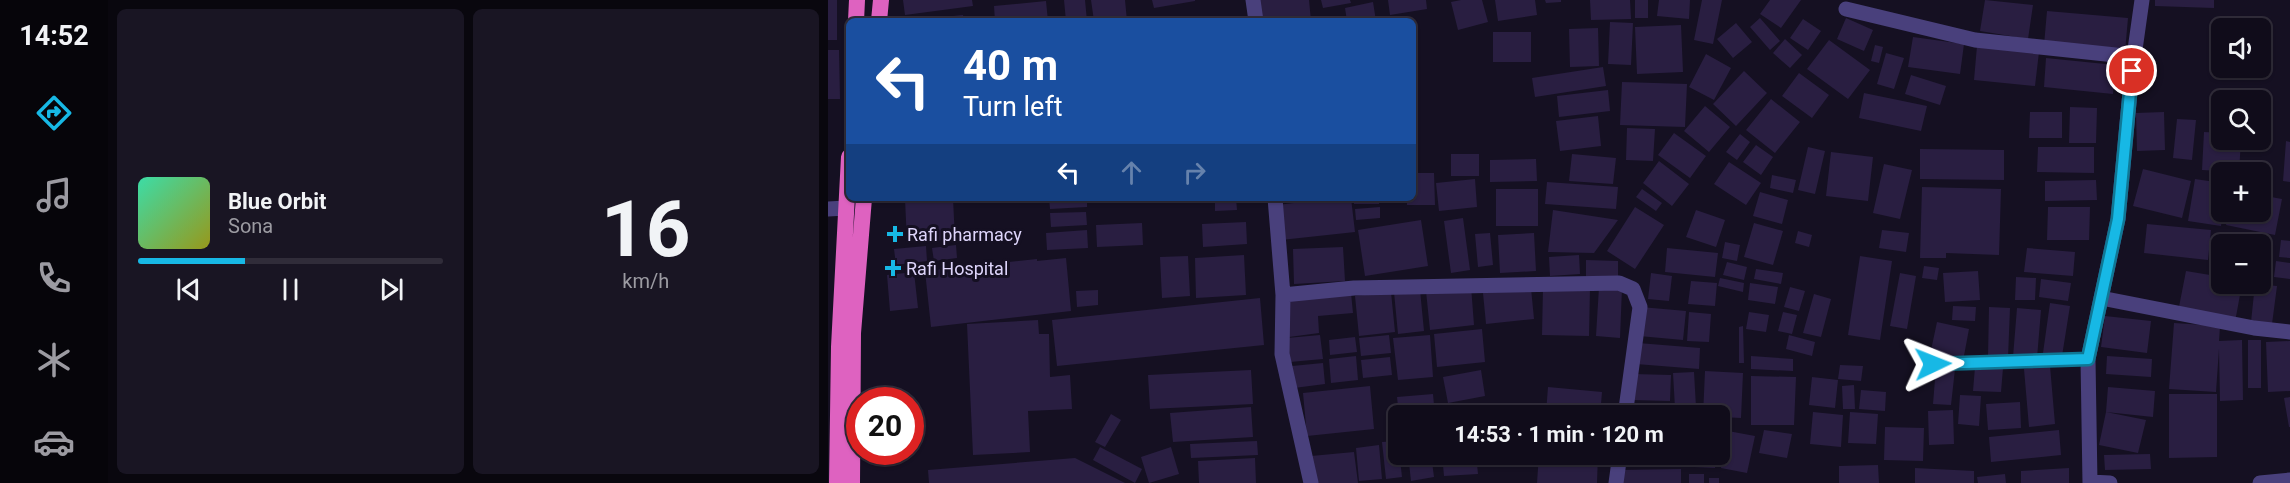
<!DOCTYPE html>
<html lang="en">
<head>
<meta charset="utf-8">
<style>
	:root { --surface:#100c1a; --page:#191523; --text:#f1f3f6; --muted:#9c9ba2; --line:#302c39; --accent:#17b8e5 }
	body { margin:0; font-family:Roboto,sans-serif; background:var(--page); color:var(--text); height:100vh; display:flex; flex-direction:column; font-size:22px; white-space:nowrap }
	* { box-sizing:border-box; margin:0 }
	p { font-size:20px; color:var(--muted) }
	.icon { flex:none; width:33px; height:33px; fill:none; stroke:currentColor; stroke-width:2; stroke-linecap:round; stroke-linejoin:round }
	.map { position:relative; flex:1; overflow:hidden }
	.sheet { display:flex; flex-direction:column; gap:9px; padding:9px; background:#09070e; width:720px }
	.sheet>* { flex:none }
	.hud { position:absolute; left:18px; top:18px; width:570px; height:183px; border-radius:9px; box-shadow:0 2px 4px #0004,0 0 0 2px var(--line); background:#1a4fa0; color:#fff; overflow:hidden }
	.tools { position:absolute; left:1383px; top:18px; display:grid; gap:12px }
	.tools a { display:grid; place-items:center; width:60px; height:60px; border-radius:9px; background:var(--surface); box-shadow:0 2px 4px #0004,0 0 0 2px var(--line); font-size:30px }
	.speed { position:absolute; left:18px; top:387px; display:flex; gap:12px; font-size:30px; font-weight:700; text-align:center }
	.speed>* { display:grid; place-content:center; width:78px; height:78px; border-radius:50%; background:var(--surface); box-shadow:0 2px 4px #0004,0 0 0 2px var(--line); line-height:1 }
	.speed .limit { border:9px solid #d22; background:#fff; color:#111 }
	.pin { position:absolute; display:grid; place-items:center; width:51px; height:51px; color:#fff; margin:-26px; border:3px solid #fff; border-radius:50%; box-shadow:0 2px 6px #0007 }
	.me { position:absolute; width:66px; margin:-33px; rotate:88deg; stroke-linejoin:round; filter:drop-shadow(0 0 4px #0008) }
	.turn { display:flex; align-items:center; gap:21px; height:126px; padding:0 18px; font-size:27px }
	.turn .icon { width:78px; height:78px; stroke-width:2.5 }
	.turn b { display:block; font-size:42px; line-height:51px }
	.lanes { display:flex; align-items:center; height:57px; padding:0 18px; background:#0003; justify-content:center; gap:30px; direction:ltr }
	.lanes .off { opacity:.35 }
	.sheet .widget { flex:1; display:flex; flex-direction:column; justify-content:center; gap:9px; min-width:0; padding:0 21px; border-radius:9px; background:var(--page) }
	.sheet .dial { align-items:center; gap:0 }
	.dial b { font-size:78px; line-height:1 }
	.song { display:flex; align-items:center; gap:18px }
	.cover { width:72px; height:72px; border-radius:9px; background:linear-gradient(135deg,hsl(160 70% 55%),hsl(60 70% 35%)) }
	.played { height:6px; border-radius:3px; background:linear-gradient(90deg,var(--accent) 35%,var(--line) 35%) }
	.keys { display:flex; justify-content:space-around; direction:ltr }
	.sheet .tiles { flex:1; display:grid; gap:9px; grid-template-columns:repeat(2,1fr) }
	.trip { position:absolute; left:560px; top:405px; width:342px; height:60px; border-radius:9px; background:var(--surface); box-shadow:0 2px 4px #0004,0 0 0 2px var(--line); font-weight:700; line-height:60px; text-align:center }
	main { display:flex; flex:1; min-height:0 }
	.tab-bar { display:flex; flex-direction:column; width:108px; justify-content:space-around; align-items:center; background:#06050a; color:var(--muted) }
	.tab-bar .icon { width:42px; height:42px }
	.tab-bar .on { color:var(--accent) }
	.tab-bar b { font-size:27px; color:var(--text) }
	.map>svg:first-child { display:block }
</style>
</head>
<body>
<main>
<nav class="tab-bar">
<b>14:52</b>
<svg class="icon on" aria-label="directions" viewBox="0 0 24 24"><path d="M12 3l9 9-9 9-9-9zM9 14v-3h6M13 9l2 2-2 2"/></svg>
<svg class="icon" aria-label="music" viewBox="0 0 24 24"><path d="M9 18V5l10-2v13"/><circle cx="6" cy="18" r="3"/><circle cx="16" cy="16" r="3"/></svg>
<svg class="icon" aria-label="phone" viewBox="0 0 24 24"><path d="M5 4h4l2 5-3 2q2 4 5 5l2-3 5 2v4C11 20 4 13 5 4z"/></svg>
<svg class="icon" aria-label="climate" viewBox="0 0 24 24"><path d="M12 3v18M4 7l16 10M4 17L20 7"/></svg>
<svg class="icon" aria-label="car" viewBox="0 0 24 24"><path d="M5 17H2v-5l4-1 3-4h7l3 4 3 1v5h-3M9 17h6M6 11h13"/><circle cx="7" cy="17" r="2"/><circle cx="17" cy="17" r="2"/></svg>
</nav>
<section class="sheet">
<div class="tiles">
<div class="widget">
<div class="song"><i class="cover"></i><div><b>Blue Orbit</b><p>Sona</p></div></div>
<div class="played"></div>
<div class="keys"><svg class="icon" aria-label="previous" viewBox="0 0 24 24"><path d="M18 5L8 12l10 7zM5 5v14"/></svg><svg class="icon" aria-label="pause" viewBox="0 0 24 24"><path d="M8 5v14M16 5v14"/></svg><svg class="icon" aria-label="next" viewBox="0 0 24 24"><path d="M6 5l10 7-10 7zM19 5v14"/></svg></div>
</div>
<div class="widget dial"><b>16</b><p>km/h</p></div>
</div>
</section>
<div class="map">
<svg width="1462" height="483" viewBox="0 0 1462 483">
	<rect width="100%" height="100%" fill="#151022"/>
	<path fill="#291e41" d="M0 0H9V40H0Z
		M75 0H144L145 6 77 15Z
		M236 0H257L259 21H238Z
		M263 0H297L299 21H266Z
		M324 0H367V1L326 8Z
		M428 0H481L483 21H430Z
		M493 0H522L523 3 495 8Z
		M560 0H598L599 9 562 15Z
		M633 0H654L660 22 630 30 623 2Z
		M667 0H707L709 15 670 21Z
		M717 0H733V2L718 3Z
		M762 0H802L803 19 763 20Z
		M807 0H820V18H807Z
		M831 0H862L861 19 829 16Z
		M874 0H894L885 44 866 40Z
		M942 0H973L953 28 932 14Z
		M1157 0 1205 5 1200 39 1152 31Z
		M1327 0H1386V8L1327 6Z
		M218 1 220 21H167L166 6Z
		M545 2 548 21H519L517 8Z
		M1219 11 1300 18 1297 52 1216 45Z
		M135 15 136 21H95V19Z
		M932 18 952 41 942 50 922 27Z
		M1018 18 1045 30 1036 51 1009 39Z
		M975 19 993 31 980 50 962 38Z
		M782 22 805 23 803 65 780 64Z
		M908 23 924 42 905 58 889 39Z
		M853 25 855 72 809 74 807 27Z
		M770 28 771 66 742 67 741 29Z
		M665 32H703V62H665Z
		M1085 37 1136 44 1132 74 1080 67Z
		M957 39 974 55 962 68 945 53Z
		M1001 40 1042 70 1020 99 979 69Z
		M1047 45 1055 47 1051 63 1043 61Z
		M1149 46 1211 52 1207 86 1146 80Z
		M0 50H11L12 99H0Z
		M1058 53 1076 58 1066 89 1049 84Z
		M878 54 903 68 886 100 861 87Z
		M1218 58 1287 65 1285 94 1216 87Z
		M775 67 778 86 707 97 704 78Z
		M916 71 939 93 908 126 885 104Z
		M971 73 1001 95 984 118 954 96Z
		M1083 75 1118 86 1112 105 1077 94Z
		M794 82 859 84 857 127 792 125Z
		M780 90 782 111 731 117 729 96Z
		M1036 93 1099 106 1093 131 1031 118Z
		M943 99 972 122 947 153 918 130Z
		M877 106 902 127 881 152 856 131Z
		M1242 107 1269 108 1268 143H1241Z
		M1202 112H1234V138H1201Z
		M1336 112 1337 150 1309 151 1308 113Z
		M770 116 773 146 732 151 728 121Z
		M1349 119 1368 120 1364 160 1345 158Z
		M799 128 827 129 825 161 798 160Z
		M1376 132 1394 133V140H1413L1411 172 1374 170Z
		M846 133 878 156 862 178 830 155Z
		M912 134 922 142 909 160 898 152Z
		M1458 141 1462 142V182L1455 181Z
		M928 145 945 157 933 175 915 162Z
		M980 147 997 151 987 194 970 190Z
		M1210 147H1266V173L1209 172Z
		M1092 149 1176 150V180L1092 179Z
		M1003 152 1045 157 1040 201 998 196Z
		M623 154H651V176H623Z
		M744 154 788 158 785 184 741 181Z
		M708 159 709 181 662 182V160Z
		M831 161 861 184 844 206 815 183Z
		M901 162 933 183 918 205 886 184Z
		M1056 164 1084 170 1072 219 1045 213Z
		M1315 169 1363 181 1354 218 1305 206Z
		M585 173H606L607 205H579V198H585Z
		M944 175 968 180 965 193 942 188Z
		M647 179 649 207 611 211 608 183Z
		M1367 179 1394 183V212H1395L1393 226 1360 221Z
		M1268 180 1269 200 1217 201V181Z
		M719 182 790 187 788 209 717 204Z
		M1094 187 1173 189 1171 255 1118 253V258H1092Z
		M668 189H710V226H668Z
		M814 189 834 203 828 211 808 197Z
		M932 192 960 200 954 224 925 216Z
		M1432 195 1454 199 1447 235 1398 225 1401 212H1432Z
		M125 198 127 240 79 242 77 199Z
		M221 198H259V207L222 209Z
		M387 198H408L409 210 387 211Z
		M507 198H523L527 232 453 240 449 205Z
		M526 198H551V204H526Z
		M552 207V218L528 220 527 209Z
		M807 207 836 225 807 269 779 251Z
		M1220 207H1262L1261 240H1219Z
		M725 210 790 220 766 253 720 252Z
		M868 210 897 220 888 247 858 237Z
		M258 212 259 225 223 227 222 213Z
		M635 218 642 270 623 273 616 221Z
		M593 220 600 266 537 276 530 230Z
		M418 222 419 244 375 247 374 224Z
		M314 223 315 245 269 247 268 225Z
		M926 223 955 231 945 265 916 257Z
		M1319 224 1383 230 1380 260 1316 253Z
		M259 230 260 248 219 250 218 233Z
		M1054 230 1081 233 1078 252 1051 248Z
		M970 231 984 235 981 247 967 243Z
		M662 233 665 265 650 267 647 234Z
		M706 233 708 271 672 273 670 235Z
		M1453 240 1462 241V258L1451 257Z
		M897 242 912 245 909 261 894 258Z
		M128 245 129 258 106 261 104 248Z
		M98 246 99 261 68 265 66 249Z
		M515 247 517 281 466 284 465 249Z
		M839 248 890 253 887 277 837 272Z
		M1199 248 1247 252 1245 276 1196 272Z
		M416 255 418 295 368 298 367 258Z
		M751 255 752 274 722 276 721 257Z
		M360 256 362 296 334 298 332 257Z
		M1032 256 1064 261 1052 340 1020 335Z
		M238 258 243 311 103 327 97 271 209 259V261Z
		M758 260 790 261V276H758Z
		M1448 261 1462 263V279L1446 277Z
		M899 262 919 267 916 280 895 275Z
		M1096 266 1111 268 1109 280 1094 278Z
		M928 269 955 273 953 284 926 279Z
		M1150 271 1152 300 1117 302 1115 273Z
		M1358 271 1394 277V284H1414L1407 322 1350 312Z
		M86 272 90 308 62 311 59 275Z
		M823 273 844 276 841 301 820 299Z
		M1072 273 1088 276 1079 329 1062 326Z
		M1188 277 1208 278 1207 300H1187Z
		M892 278 916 283 915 292 890 286Z
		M1213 279 1243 283 1240 301 1211 297Z
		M863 281 889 283 887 306 860 304Z
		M922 283 950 287 947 304 920 300Z
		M1427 284 1449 286 1444 324 1423 322Z
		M643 286 646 325 602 330 598 291Z
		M715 287 762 288 761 336 714 335Z
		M771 287 794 288 792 338 768 336Z
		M962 287 977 291 971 311 956 307Z
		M703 288 706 319 658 324 655 293Z
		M270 290V305L249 307 248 291Z
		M592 290 596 331 570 334 566 292Z
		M563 292 567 332 531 336 527 296Z
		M523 293 525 313 490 316 491 333 461 337 457 300Z
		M986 294 1003 299 993 337 975 333Z
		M432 298 436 345 229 366 224 320Z
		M1222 303 1242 306 1234 356 1215 353Z
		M1125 306 1148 307 1147 321 1124 320Z
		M813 307 858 311 855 340 811 336Z
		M1161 307 1182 308 1180 358 1160 357Z
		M1189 308 1213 310 1209 358 1185 357Z
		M861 312 883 314 881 342 859 341Z
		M921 312 941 315 938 332 918 329Z
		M955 312 969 315 964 334 950 331Z
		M1277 316 1323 321 1319 353 1273 347Z
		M210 320 211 334H221L222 377 242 375 244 409 200 411 202 452 145 455 139 324Z
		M1109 322 1141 329 1135 361 1102 355Z
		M1346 323 1392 326 1391 341 1414 340 1415 400 1392 401 1391 349 1388 392 1341 389Z
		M915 326 916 363H911V327Z
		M654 329 657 362 609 367 606 334Z
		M492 335 495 359 462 362 459 338Z
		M561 335 563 353 533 356 531 338Z
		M602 335 605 377 570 380 565 338Z
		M961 335 987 342 984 356 958 349Z
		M527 337 529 352 502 355 501 340Z
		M1420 340H1433V388H1420Z
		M1462 341V391L1440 392 1438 342Z
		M810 343 872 348 871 369 808 364Z
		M528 356 530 380 503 383 501 359Z
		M923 356 965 359V371L923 369Z
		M1279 356 1324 359 1323 377 1278 374Z
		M562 357 564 375 535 378 533 360Z
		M495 363 497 384 466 388 464 366Z
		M1012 365 1035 366 1033 381 1010 379Z
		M1222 366 1227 424 1201 427 1196 369Z
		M1108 367 1127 369 1123 405 1105 404Z
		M1147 367 1175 368 1173 392 1145 391Z
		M423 370 425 404 322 409 320 375Z
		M653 370 657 396 620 403 615 377Z
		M877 371 915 373 913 418 875 416Z
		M866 372 868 407 847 408 845 373Z
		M805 374 843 375 842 401 804 400Z
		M923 376 968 377 966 425H923Z
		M984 377 1010 380 1007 408 981 405Z
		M1026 385 1027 409H1015L1014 386Z
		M542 386 546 429 479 436 475 393Z
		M720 387 774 392 772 416 718 413Z
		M1280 387 1327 391 1325 417 1278 412 1318 420 1310 453 1271 445 1278 412Z
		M1033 390 1058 392 1057 411 1031 409Z
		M605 394 607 416H571L569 397Z
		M1341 394H1389V457L1341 458Z
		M1132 395 1153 396 1151 426 1130 424Z
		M1462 397V427H1461L1456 398Z
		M1192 402 1193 428 1160 430 1158 404Z
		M659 406 661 416H632V413Z
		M423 407 425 437 345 442 342 413Z
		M1125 410 1126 444 1101 445 1100 411Z
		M985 412 1015 415 1013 447 982 444Z
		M1022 412 1050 414 1048 444 1020 443Z
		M283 414 293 420 277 447 267 442Z
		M1057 427 1096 428 1095 461 1056 460Z
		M936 430 964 434 959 458 931 453Z
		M1231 430 1233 455 1163 462 1161 437Z
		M900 431 927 436 919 473 893 468Z
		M429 441 430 455 363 458 362 444Z
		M570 441 574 477 558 479 554 442Z
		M551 445 554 479 531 481 528 448Z
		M272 447 314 469 307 483 265 460Z
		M343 447 351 474 321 483 313 457Z
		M526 452 530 483H486L483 456Z
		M580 454H603L606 477 583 481Z
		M614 454H648L650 474 616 476Z
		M711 454H770L769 483H709Z
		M801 454H857L856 466 800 463Z
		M866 454H888L887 468 866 467Z
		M1322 454 1323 469 1277 470 1276 455Z
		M247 458 297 483H101L100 470Z
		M427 458 428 483H371L370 461Z
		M1050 465 1051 483H1011V466Z
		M1087 468 1146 471V483H1087Z
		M1241 468V483H1193V471Z
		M853 469V483H794L793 470Z
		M861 474H876V483H861Z
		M1177 474 1178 483H1150L1149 477Z
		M881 478H891V483H881Z"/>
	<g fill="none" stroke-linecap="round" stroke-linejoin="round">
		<path stroke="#49407c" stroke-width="10" d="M1105 364 1260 359"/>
		<path stroke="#49407c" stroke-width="15" d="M425 0 428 21
			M1018 9 1147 40 1306 57
			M447 198 455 295 454 354 483 483
			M0 209 18 208
			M455 295 526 288 791 283 805 289 812 307 797 416
			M1273 298 1426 328 1462 332
			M1262 482 1282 483
			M788 483 792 454
			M1262 483 1260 359 1290 219 1304 71 1314 0
			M1432 483 1462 480"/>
		<path stroke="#de62c0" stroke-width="16" d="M28 21 29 0
			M51 21 53 0
			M9 483 11 347 21 157
			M24 483 25 333 36 198"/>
	</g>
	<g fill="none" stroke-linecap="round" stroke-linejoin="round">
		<defs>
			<path id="route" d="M1105 364 1260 359 1290 219 1304 71"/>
		</defs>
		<use href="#route" stroke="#0f7895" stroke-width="15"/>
		<use href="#route" stroke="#17b8e5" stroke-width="10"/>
	</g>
	<g fill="#17b8e5" stroke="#151022" stroke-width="2">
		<path d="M64 225h6v6h6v6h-6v6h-6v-6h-6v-6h6z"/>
		<path d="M62 259h6v6h6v6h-6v6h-6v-6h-6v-6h6z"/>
	</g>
	<g text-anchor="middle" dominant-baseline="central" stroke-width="6" stroke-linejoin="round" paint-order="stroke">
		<g font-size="18" fill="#ded5fb" stroke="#151022" text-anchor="start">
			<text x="79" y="234">Rafi pharmacy</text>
			<text x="78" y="268">Rafi Hospital</text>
		</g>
	</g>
</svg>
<div class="tools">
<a><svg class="icon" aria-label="sound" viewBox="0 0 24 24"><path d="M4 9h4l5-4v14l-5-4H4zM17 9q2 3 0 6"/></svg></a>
<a><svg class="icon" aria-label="search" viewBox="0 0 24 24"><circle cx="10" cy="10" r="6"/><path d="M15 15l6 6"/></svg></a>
<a>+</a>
<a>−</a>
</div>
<div class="speed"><div class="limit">20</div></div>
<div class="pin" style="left:1304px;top:71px;background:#d93025"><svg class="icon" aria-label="arrive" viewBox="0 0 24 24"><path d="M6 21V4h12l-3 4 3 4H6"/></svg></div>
<svg class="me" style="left:1105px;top:364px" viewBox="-20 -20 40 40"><path d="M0-17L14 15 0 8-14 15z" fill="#17b8e5" stroke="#fff" stroke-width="4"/></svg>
<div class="trip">14:53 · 1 min · 120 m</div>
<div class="hud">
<div class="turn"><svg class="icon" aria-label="left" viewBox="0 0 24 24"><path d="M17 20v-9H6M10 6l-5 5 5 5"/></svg><div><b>40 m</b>Turn left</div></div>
<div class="lanes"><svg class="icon" aria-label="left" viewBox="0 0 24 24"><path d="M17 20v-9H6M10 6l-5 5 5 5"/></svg><svg class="icon off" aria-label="ahead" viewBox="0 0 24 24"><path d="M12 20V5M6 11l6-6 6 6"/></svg><svg class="icon off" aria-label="right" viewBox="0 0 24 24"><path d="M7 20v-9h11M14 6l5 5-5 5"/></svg></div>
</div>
</div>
</main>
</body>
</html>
